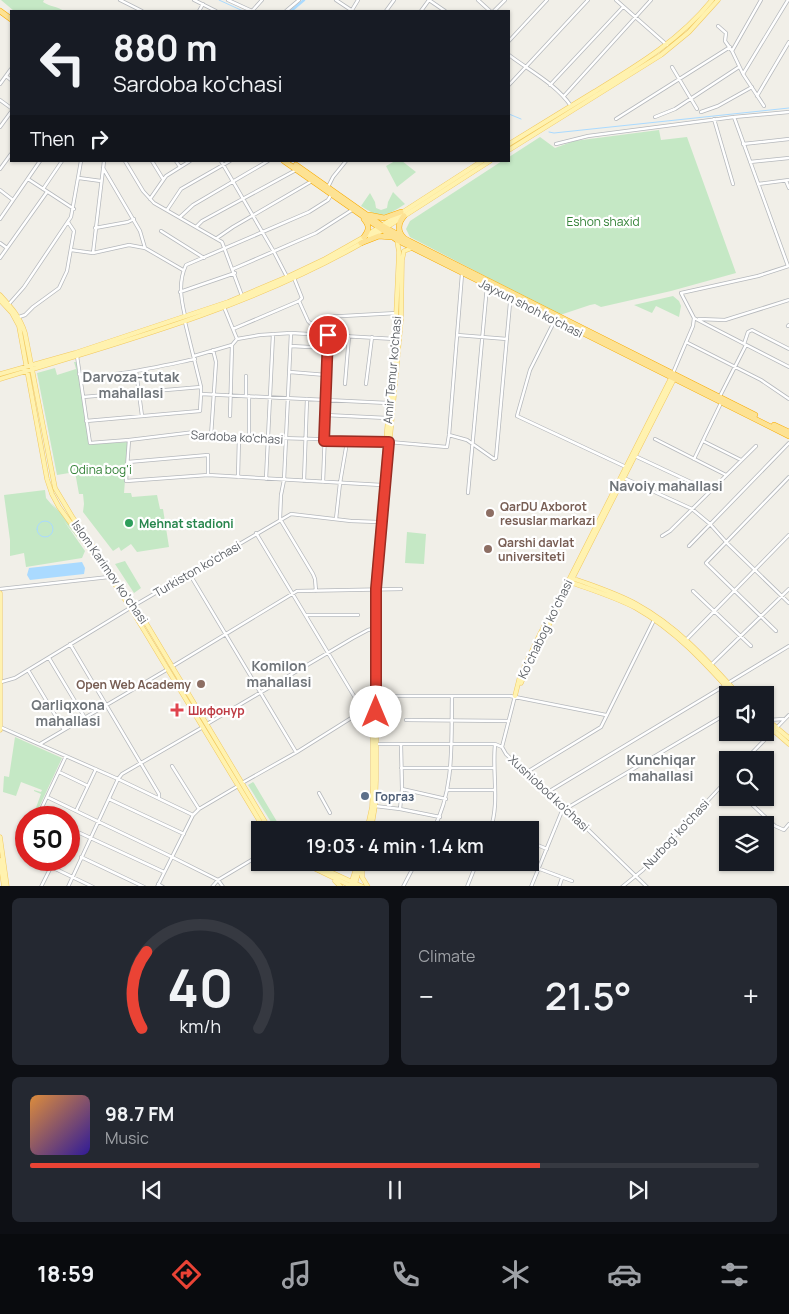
<!DOCTYPE html>
<html lang="en">
<head>
<meta charset="utf-8">
<style>
	:root { --surface:#171b24; --page:#242831; --text:#f1f3f6; --muted:#9ea1a6; --line:#363941; --accent:#ea4335 }
	body { margin:0; font-family:Manrope,sans-serif; background:var(--page); color:var(--text); height:100vh; display:flex; flex-direction:column; font-size:19px; white-space:nowrap }
	* { box-sizing:border-box; margin:0 }
	p { font-size:16px; color:var(--muted) }
	.icon { flex:none; width:28px; height:28px; fill:none; stroke:currentColor; stroke-width:2; stroke-linecap:round; stroke-linejoin:round }
	.map { position:relative; height:886px; overflow:hidden }
	.side { display:flex; flex-direction:column; gap:12px; padding:12px; background:#0d0f14; flex:1 }
	.side>* { flex:none }
	.guide { position:absolute; left:10px; top:10px; width:500px; height:152px; border-radius:0px; box-shadow:0 1px 4px #0004; background:#171b24; color:var(--text); overflow:hidden }
	.fabs { position:absolute; left:719px; top:686px; display:grid; gap:10px }
	.fabs a { display:grid; place-items:center; width:55px; height:55px; border-radius:0px; background:var(--surface); box-shadow:0 1px 4px #0004; font-size:25px }
	.speed { position:absolute; left:15px; top:806px; display:flex; gap:10px; font-size:25px; font-weight:700; text-align:center }
	.speed>* { display:grid; place-content:center; width:65px; height:65px; border-radius:50%; background:var(--surface); box-shadow:0 1px 4px #0004; line-height:1 }
	.speed .limit { border:8px solid #d22; background:#fff; color:#111 }
	.pin { position:absolute; display:grid; place-items:center; width:42px; height:42px; color:#fff; margin:-21px; border:2px solid #fff; border-radius:50%; box-shadow:0 1px 5px #0007 }
	.me { position:absolute; width:55px; margin:-28px; rotate:0deg; stroke-linejoin:round; filter:drop-shadow(0 0 4px #0008) }
	.turn { display:flex; align-items:center; gap:18px; height:105px; padding:0 20px; font-size:22px }
	.turn .icon { width:65px; height:65px; stroke-width:2.5 }
	.turn b { display:block; font-size:35px; line-height:42px }
	.then { display:flex; align-items:center; height:48px; padding:0 20px; background:#0003; gap:10px; font-size:19px }
	.big { font-size:38px; font-weight:600; line-height:1.1 }
	.side .card { flex:1; display:flex; flex-direction:column; justify-content:center; gap:8px; min-width:0; padding:0 18px; border-radius:8px; background:var(--page) }
	.side .dial { align-items:center; gap:0 }
	.dial svg { height:130px; overflow:visible; fill:none; stroke:var(--line); stroke-width:7; stroke-linecap:round; text-anchor:middle }
	.dial text { fill:var(--text); stroke:none }
	.song { display:flex; align-items:center; gap:15px }
	.cover { width:60px; height:60px; border-radius:8px; background:linear-gradient(135deg,hsl(30 70% 55%),hsl(250 70% 35%)) }
	.played { height:5px; border-radius:2px; background:linear-gradient(90deg,var(--accent) 70%,var(--line) 70%) }
	.keys { display:flex; justify-content:space-around; direction:ltr }
	.heat { display:flex; justify-content:space-between; align-items:center; font-size:28px; direction:ltr }
	.side .tiles { flex:1; display:grid; gap:12px; grid-template-columns:1fr 1fr }
	.card:last-child { grid-column:span 2 }
	.trip { position:absolute; left:251px; top:821px; width:288px; height:50px; border-radius:0px; background:var(--surface); box-shadow:0 1px 4px #0004; font-weight:600; line-height:50px; text-align:center }
	.dock { display:flex; height:80px; justify-content:space-around; align-items:center; background:#090b0e; color:var(--muted) }
	.dock .icon { width:35px; height:35px }
	.dock .current { color:var(--accent) }
	.dock b { font-size:22px; color:var(--text) }
	.map>svg:first-child { display:block }
</style>
</head>
<body>
<div class="map">
<svg width="789" height="887" viewBox="0 0 789 887">
	<rect width="100%" height="100%" fill="#f1efe8"/>
	<path fill="#c5e8c5" d="M1 0H44L43 2C50 7 57 6 64 11H14Z
		M659 130 661 140 687 137 736 273 671 291 601 307 595 304 590 305 560 315 410 237 406 229 410 221 502 161H509V157L540 137 555 148 574 141Z
		M395 161H402L416 172 397 187 386 166Z
		M393 192 405 204C385 217 381 219 361 206L370 193 375 202 376 208 381 210 387 208 388 202Z
		M673 296 679 301 681 306 679 317 656 306 652 313 634 305Z
		M74 362H77L89 444 128 442 124 493H131L132 497 157 495 160 509H163L169 547 137 552 131 544 121 551 119 547 113 551 83 512 84 504 83 494H79L75 472 57 475 37 373 55 368 57 375 76 369Z
		M45 490 46 498 57 511 51 503 62 514 88 551 64 521 85 551 82 558 26 567 24 553 10 556V540L4 495Z
		M407 532 426 534 424 564 405 563Z
		M125 561 141 588 134 593 115 564Z
		M15 737 62 758 36 814 34 813 41 794 34 791V790L41 792 42 790 21 782 16 796 3 792 4 776 9 777Z
		M253 782 254 783 282 830H276L248 785Z"/>
	<path fill="#aadaff" d="M82 562 85 568 84 574 30 580 27 575 29 568Z"/>
	<g fill="none" stroke-linecap="round" stroke-linejoin="round">
		<path stroke="#aadaff" stroke-width="1" d="M219 0 243 11
			M509 114 521 119
			M549 132 554 133 789 108
			M37 529a8 8 0 1 1 16 0a8 8 0 1 1-16 0Z"/>
		<path stroke="#aadaff" stroke-width="2.5" d="M291 11 304 0"/>
		<defs>
			<path id="minor" d="M120 0 142 11
				M194 0 216 11
				M228 0 252 11
				M336 0 351 10
				M429 0 445 11
				M478 0 490 11
				M616 0 667 45
				M352 10 358 0
				M199 11 203 4
				M252 11 262 0
				M286 11 299 0
				M386 11 394 0
				M421 11 429 0
				M494 11 505 0
				M718 26 726 33 725 41 732 51 743 74 764 106
				M509 41 547 0
				M732 51 761 0
				M509 55C530 71 556 84 571 106
				M672 67 697 109
				M743 74 788 0
				M6 76 11 80
				M0 84 11 69
				M509 85 588 0
				M550 85 623 7
				M564 96 651 0
				M757 96 789 42
				M0 100 11 108
				M701 112 718 106 752 87
				M655 117 675 109 739 67
				M734 117 788 266
				M616 119 730 47
				M714 119 733 184
				M0 127 11 112
				M556 144 588 136 734 117 789 112
				M743 144 789 139
				M125 161 143 191 154 203 222 242 242 296
				M152 161 163 179
				M176 161 180 167
				M221 161 274 252 287 277
				M750 162 789 158
				M103 168 140 231 145 248 183 270
				M0 169 11 154
				M79 178 101 181
				M28 179 74 209
				M786 181 789 188
				M758 184 789 180
				M328 187 333 177 346 161
				M43 189 62 161
				M0 190 13 200
				M150 199 166 176 190 161
				M167 210 181 189 230 161
				M180 217 193 205 268 161
				M0 219 40 161
				M197 226 202 221 296 170
				M95 228 128 222 134 219
				M161 231 204 258
				M217 238 233 227 312 181
				M0 243 7 248
				M71 250 93 253 129 245 145 248
				M93 253 104 161
				M0 258 47 192
				M789 266 758 276 681 293 694 318 789 367
				M233 269 316 233 352 210
				M294 278 302 298 299 301
				M180 292 235 273
				M9 304 24 287 71 217 81 161
				M224 307 237 339
				M185 316C181 299 178 282 186 265L309 212 328 200 331 195
				M19 317 25 315 33 307 59 288 67 271 74 231 68 222
				M699 319 725 320 789 300
				M555 320 530 370 517 416 626 467
				M185 322 201 387V394L388 403
				M788 326 789 325
				M233 329 299 301 308 321 311 324
				M291 333 284 480 281 495 280 519 313 574 315 579 316 591
				M311 334V324L325 317 397 313
				M457 335 507 339
				M686 342 761 380 789 399
				M744 344 748 332 752 330 789 349
				M291 346 328 348
				M77 356 90 443 129 440 195 432 211 436 385 441
				M194 356 232 345 237 339 260 335 291 333 395 339
				M136 371 142 416
				M290 372 326 375
				M673 373 693 326 694 318
				M79 374C100 381 170 364 195 359
				M345 384 349 336
				M366 384 372 337
				M246 396V376
				M720 396 746 345
				M83 397 201 387
				M325 415 387 418
				M230 416 232 345
				M86 421 200 411 201 394
				M449 435 467 440 494 459 496 458 510 303 512 298
				M211 436 216 362 213 350
				M249 437V396
				M655 439 726 475
				M129 440 126 481 208 475 382 485
				M703 441 741 460
				M389 442 447 447 449 435 462 274
				M635 456 710 491
				M694 459 721 403
				M128 462 208 455V475
				M238 477 239 437
				M624 478 692 509 710 524 727 543 789 603
				M266 479 273 334
				M304 481 307 399
				M323 482 329 335
				M468 493 487 286
				M336 519 340 483 347 442
				M256 533 363 711
				M662 536 670 531 756 446
				M689 546 789 443
				M189 573 296 752
				M0 589 109 577
				M693 591 751 646
				M307 615H358
				M776 631 706 563 789 477
				M685 641 789 535
				M70 644 159 794V798
				M49 658 85 718
				M712 664 789 589
				M173 666 297 591 401 589
				M28 670 64 730
				M1 682 15 678 135 605 291 514 351 521 378 522
				M728 683 789 646
				M376 696H510L606 715
				M406 720 509 721
				M769 720 783 719
				M207 724 353 638 368 630 372 629
				M0 727 118 779 193 815
				M765 728 766 736
				M40 744 168 669
				M376 744H495L502 747 506 754 562 807 575 817 647 887
				M502 747 515 696
				M745 760 789 715
				M172 766 199 809
				M401 768H494
				M59 772 88 786
				M527 772 601 727 654 620
				M242 783 297 752 372 705
				M402 789 446 799
				M448 790H494
				M548 792 724 686
				M319 793 330 813
				M47 797 172 857 218 880 223 887
				M745 798 775 826 784 830 789 824
				M109 799 184 834
				M375 806 400 809 440 817
				M400 809 402 789 401 744
				M76 811 96 769
				M39 813 48 818
				M37 818 66 756
				M435 826 453 830
				M492 827 500 830
				M69 828 164 872
				M387 830H389
				M433 830C455 789 451 742 452 696
				M490 830C500 804 492 772 495 745
				M26 839 20 852 26 855
				M530 842 547 849
				M81 857 144 887
				M37 860 93 887
				M521 862 572 881
				M158 884 163 887
				M41 887 51 867
				M68 887 118 779 122 774 203 727
				M157 887 193 815 199 809 238 786
				M212 887 218 880 260 855
				M403 887 416 862
				M467 887 477 862
				M531 887 562 811 728 713
				M559 887 562 878
				M622 887 643 870 728 779"/>
			<path id="major" d="M509 144C537 127 566 109 594 92 638 65 680 40 712 0
				M509 150 661 55 689 32 718 0
				M370 238 490 161
				M0 295C11 307 20 317 25 333L55 488 73 518 143 618 270 830
				M0 300 12 313 19 326 47 479 52 494 59 507 117 587 136 617 265 830
				M0 374 75 353 228 302 287 277 325 259 364 237 482 161
				M0 379C123 342 250 307 362 243
				M572 578C593 586 616 593 636 604 678 627 707 660 739 695
				M570 582C592 590 615 597 636 608 675 630 704 662 734 695
				M0 593V730
				M533 656 675 377
				M521 683 530 662
				M515 696 520 676 540 634 568 582 672 376
				M765 718 789 738
				M765 723 789 744
				M367 830 372 807 373 786V589L395 339 399 252 397 240
				M371 830 375 806 376 780V589L401 320 402 260 404 251 412 248
				M0 837 7 887
				M0 860 4 887
				M301 862 353 887
				M309 862 363 887
				M362 862V877L368 887
				M335 881 341 887
				M351 884 358 862
				M355 884 360 867"/>
			<path id="highway" d="M0 11 11 19
				M284 161 397 240 789 436
				M296 165 381 225 409 241 755 415
				M369 215 384 218 401 212
				M404 216C398 223 397 231 404 238
				M364 237C369 230 370 226 364 219
				M361 243 379 236 391 237
				M774 425 789 432"/>
		</defs>
		<use href="#minor" stroke="#b5b8bc" stroke-width="4"/>
		<use href="#major" stroke="#f2c960" stroke-width="5"/>
		<use href="#highway" stroke="#f9ab00" stroke-width="6"/>
		<use href="#minor" stroke="#fff" stroke-width="2.5"/>
		<use href="#major" stroke="#fff2af" stroke-width="4"/>
		<use href="#highway" stroke="#fde293" stroke-width="5"/>
	</g>
	<g fill="none" stroke-linecap="round" stroke-linejoin="round">
		<defs>
			<path id="route" d="M328 335 324 441 389 442 376 589V712"/>
		</defs>
		<use href="#route" stroke="#982c22" stroke-width="12"/>
		<use href="#route" stroke="#ea4335" stroke-width="9"/>
	</g>
	<g fill="#8d6e63" stroke="#fff" stroke-width="2">
		<circle cx="490" cy="513" r="5"/>
		<circle cx="488" cy="549" r="5"/>
		<circle cx="201" cy="684" r="5"/>
	</g>
	<circle fill="#2e9e5b" stroke="#fff" stroke-width="2" cx="129" cy="523" r="5"/>
	<path fill="#e0444e" stroke="#fff" stroke-width="2" d="M174.5 702.5h5v5h5v5h-5v5h-5v-5h-5v-5h5z"/>
	<circle fill="#5c6f8a" stroke="#fff" stroke-width="2" cx="365" cy="796" r="5"/>
	<g text-anchor="middle" dominant-baseline="central" stroke-width="4.5" stroke-linejoin="round" paint-order="stroke">
		<g font-size="12" fill="#348238" stroke="#fff">
			<text x="603" y="221">Eshon shaxid</text>
			<text x="101" y="469">Odina bog'i</text>
		</g>
		<g font-size="12" fill="#5f6368" stroke="#fff">
			<text transform="translate(531 308) rotate(27)">Jayxun shoh ko'chasi</text>
			<text transform="translate(392 370) rotate(-85)">Amir Temur ko'chasi</text>
			<text transform="translate(237 437) rotate(3)">Sardoba ko'chasi</text>
			<text transform="translate(197 569) rotate(-30)">Turkiston ko'chasi</text>
			<text transform="translate(110 572) rotate(55)">Islom Karimov ko‘chasi</text>
			<text transform="translate(545 629) rotate(-64)">Ko‘chabog‘ ko‘chasi</text>
			<text transform="translate(549 793) rotate(43)">Xusniobod ko'chasi</text>
			<text transform="translate(676 834) rotate(-47)">Nurbog' ko'chasi</text>
		</g>
		<g font-size="12" font-weight="bold" fill="#785e54" stroke="#fff" text-anchor="start">
			<text x="500" y="506">QarDU Axborot<tspan x="500" dy="14">resuslar markazi</tspan></text>
			<text x="498" y="542">Qarshi davlat<tspan x="498" dy="14">universiteti</tspan></text>
			<text x="191" y="684" text-anchor="end">Open Web Academy</text>
		</g>
		<g font-size="12" font-weight="bold" fill="#27864d" stroke="#fff" text-anchor="start">
			<text x="139" y="523">Mehnat stadioni</text>
		</g>
		<g font-size="12" font-weight="bold" fill="#be3a42" stroke="#fff" text-anchor="start">
			<text x="188" y="710">Шифонур</text>
		</g>
		<g font-size="12" font-weight="bold" fill="#4e5e75" stroke="#fff" text-anchor="start">
			<text x="375" y="796">Горгаз</text>
		</g>
		<g font-size="14" font-weight="bold" fill="#70757a" stroke="#fff">
			<text x="131" y="376">Darvoza-tutak<tspan x="131" dy="16">mahallasi</tspan></text>
			<text x="666" y="485">Navoiy mahallasi</text>
			<text x="279" y="665">Komilon<tspan x="279" dy="16">mahallasi</tspan></text>
			<text x="68" y="704">Qarliqxona<tspan x="68" dy="16">mahallasi</tspan></text>
			<text x="661" y="759">Kunchiqar<tspan x="661" dy="16">mahallasi</tspan></text>
		</g>
	</g>
</svg>
<div class="fabs">
<a><svg class="icon" aria-label="sound" viewBox="0 0 24 24"><path d="M4 9h4l5-4v14l-5-4H4zM17 9q2 3 0 6"/></svg></a>
<a><svg class="icon" aria-label="search" viewBox="0 0 24 24"><circle cx="10" cy="10" r="6"/><path d="M15 15l6 6"/></svg></a>
<a><svg class="icon" aria-label="layers" viewBox="0 0 24 24"><path d="M12 4l9 5-9 5-9-5zM3 14l9 5 9-5"/></svg></a>
</div>
<div class="speed"><div class="limit">50</div></div>
<div class="pin" style="left:328px;top:335px;background:#d93025"><svg class="icon" aria-label="arrive" viewBox="0 0 24 24"><path d="M6 21V4h12l-3 4 3 4H6"/></svg></div>
<svg class="me" style="left:376px;top:712px" viewBox="-20 -20 40 40"><circle r="19" fill="#fff"/><path d="M0-13L10 11 0 6-10 11z" fill="#ea4335"/></svg>
<div class="trip">19:03 · 4 min · 1.4 km</div>
<div class="guide">
<div class="turn"><svg class="icon" aria-label="left" viewBox="0 0 24 24"><path d="M17 20v-9H6M10 6l-5 5 5 5"/></svg><div><b>880 m</b>Sardoba ko'chasi</div></div>
<div class="then">Then<svg class="icon" aria-label="right" viewBox="0 0 24 24"><path d="M7 20v-9h11M14 6l5 5-5 5"/></svg></div>
</div>
</div>
<section class="side">
<div class="tiles">
<div class="card dial"><svg viewBox="0 0 100 80">
<path d="M14 69A42 42 0 1 1 86 69"/>
<path d="M14 69A42 42 0 0 1 17 22" stroke="#ea4335"/>
<text x="50" y="56" font-size="32" font-weight="700">40</text>
<text x="50" y="72" font-size="11">km/h</text>
</svg></div>
<div class="card"><p>Climate</p>
<div class="heat"><a>−</a><b class="big">21.5°</b><a>+</a></div>
</div>
<div class="card">
<div class="song"><i class="cover"></i><div><b>98.7 FM</b><p>Music</p></div></div>
<div class="played"></div>
<div class="keys"><svg class="icon" aria-label="previous" viewBox="0 0 24 24"><path d="M18 5L8 12l10 7zM5 5v14"/></svg><svg class="icon" aria-label="pause" viewBox="0 0 24 24"><path d="M8 5v14M16 5v14"/></svg><svg class="icon" aria-label="next" viewBox="0 0 24 24"><path d="M6 5l10 7-10 7zM19 5v14"/></svg></div>
</div>
</div>
</section>
<nav class="dock">
<b>18:59</b>
<svg class="icon current" aria-label="directions" viewBox="0 0 24 24"><path d="M12 3l9 9-9 9-9-9zM9 14v-3h6M13 9l2 2-2 2"/></svg>
<svg class="icon" aria-label="music" viewBox="0 0 24 24"><path d="M9 18V5l10-2v13"/><circle cx="6" cy="18" r="3"/><circle cx="16" cy="16" r="3"/></svg>
<svg class="icon" aria-label="phone" viewBox="0 0 24 24"><path d="M5 4h4l2 5-3 2q2 4 5 5l2-3 5 2v4C11 20 4 13 5 4z"/></svg>
<svg class="icon" aria-label="climate" viewBox="0 0 24 24"><path d="M12 3v18M4 7l16 10M4 17L20 7"/></svg>
<svg class="icon" aria-label="car" viewBox="0 0 24 24"><path d="M5 17H2v-5l4-1 3-4h7l3 4 3 1v5h-3M9 17h6M6 11h13"/><circle cx="7" cy="17" r="2"/><circle cx="17" cy="17" r="2"/></svg>
<svg class="icon" aria-label="filters" viewBox="0 0 24 24"><path d="M4 7h16M4 17h16"/><circle cx="9" cy="7" r="2"/><circle cx="15" cy="17" r="2"/></svg>
</nav>
</body>
</html>
